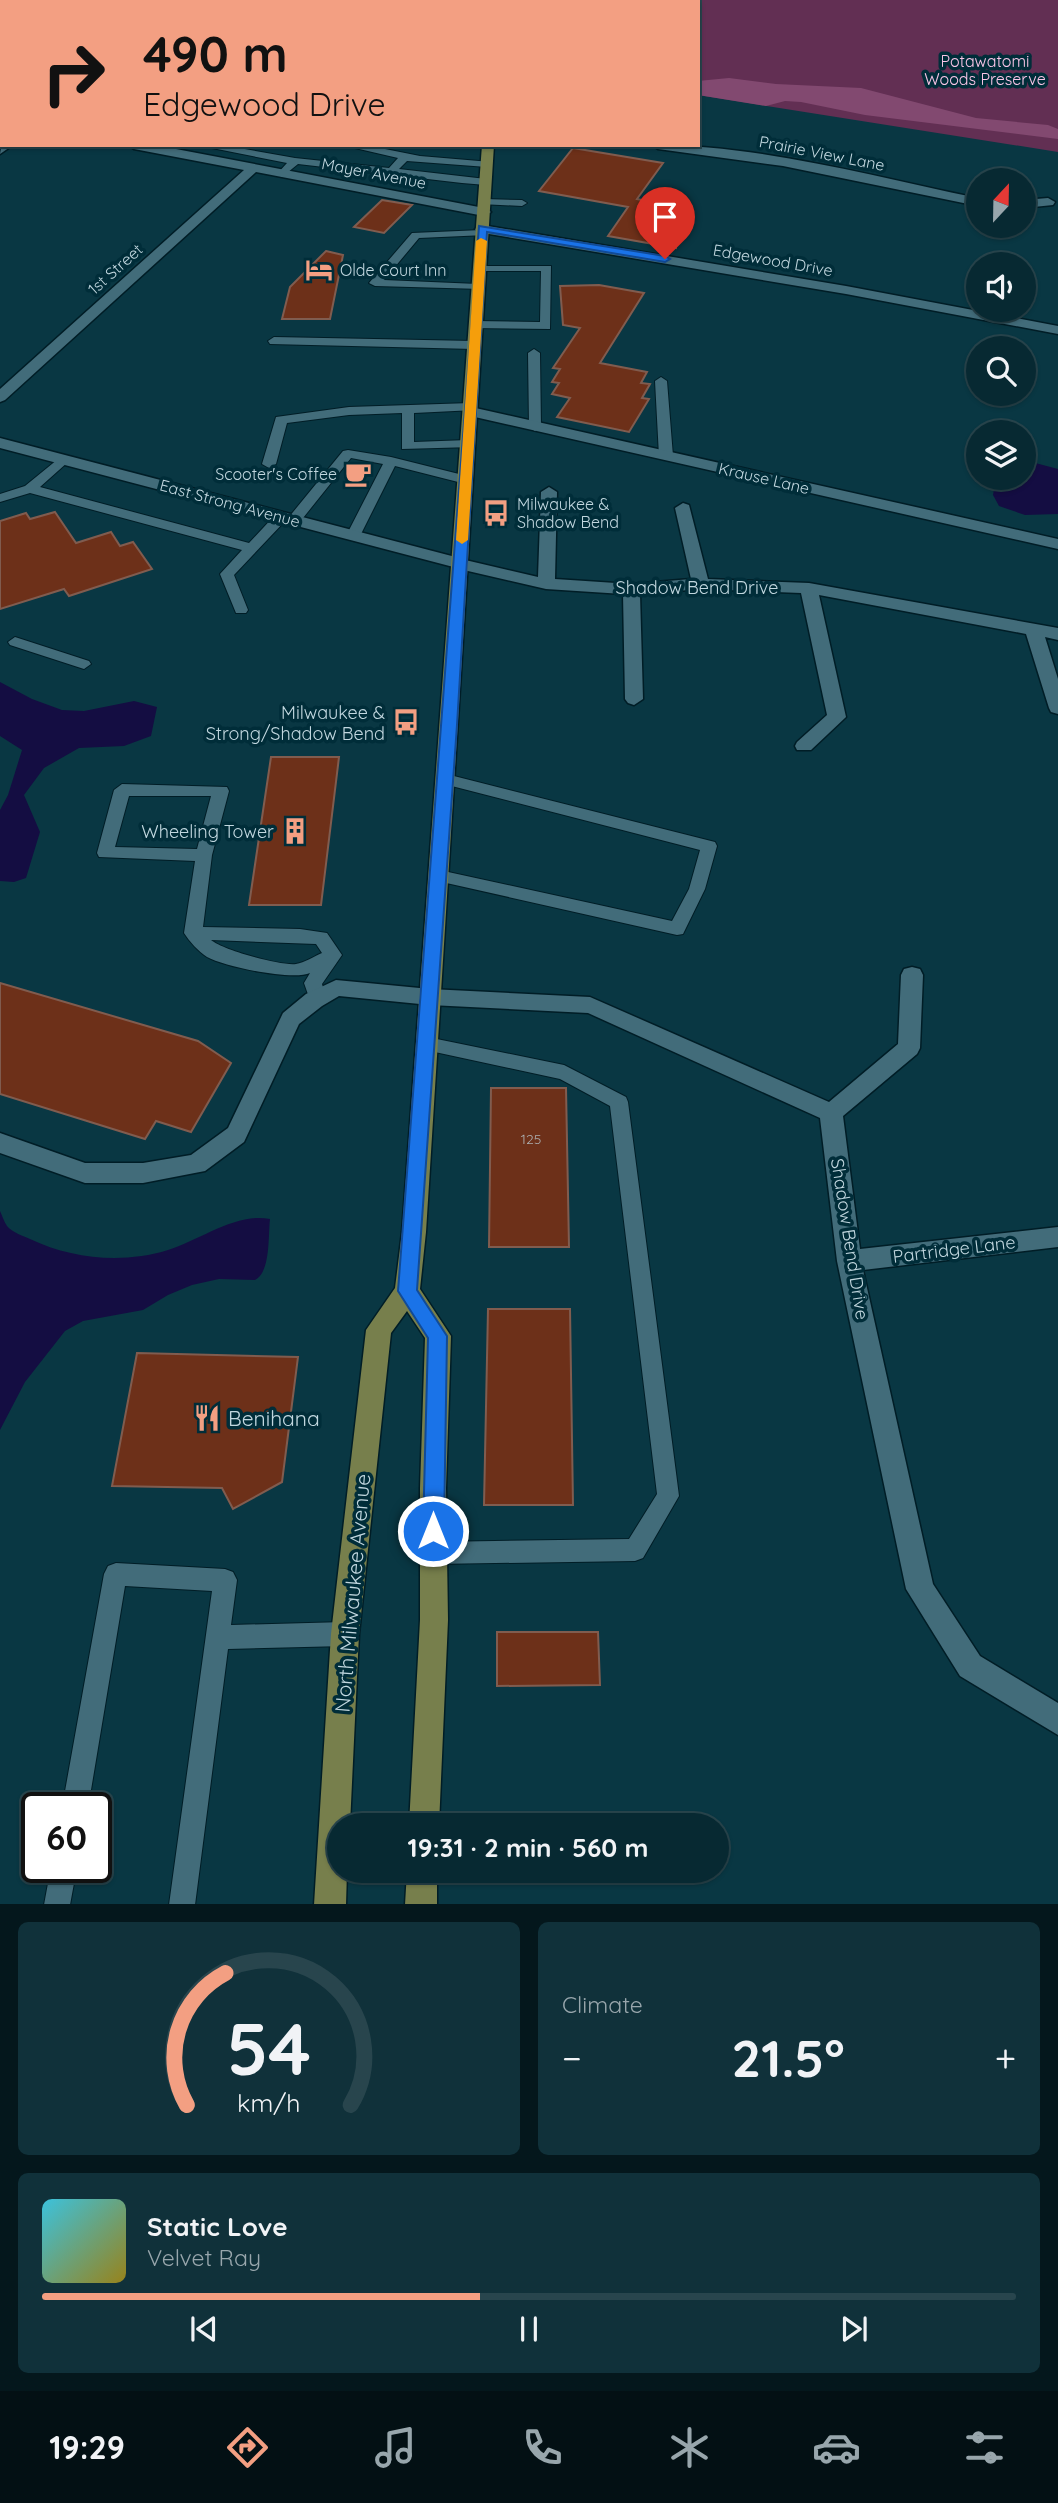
<!DOCTYPE html>
<html lang="en">
<head>
<meta charset="utf-8">
<style>
	:root { --surface:#072932; --page:#10313a; --text:#f1f3f6; --muted:#98a6ac; --line:#28454d; --accent:#f39f82 }
	body { margin:0; font-family:Quicksand,sans-serif; background:var(--page); color:var(--text); height:100vh; display:flex; flex-direction:column; font-size:26px; white-space:nowrap }
	* { box-sizing:border-box; margin:0 }
	p { font-size:23px; color:var(--muted) }
	.icon { flex:none; width:38px; height:38px; fill:none; stroke:currentColor; stroke-width:2; stroke-linecap:round; stroke-linejoin:round }
	.map { position:relative; height:1904px; overflow:hidden }
	.drawer { display:flex; flex-direction:column; gap:18px; padding:18px; background:#04171c; flex:1 }
	.drawer>* { flex:none }
	.top-card { position:absolute; left:0px; top:0px; width:700px; height:147px; box-shadow:0 2px 5px #0004,0 0 0 2px var(--line); background:#f39f82; color:#111; overflow:hidden }
	.needle { width:46px; rotate:22deg }
	.tools { position:absolute; left:966px; top:168px; display:grid; gap:14px }
	.tools a { display:grid; place-items:center; width:70px; height:70px; border-radius:50%; background:var(--surface); box-shadow:0 2px 5px #0004,0 0 0 2px var(--line); font-size:35px }
	.speed { position:absolute; left:21px; top:1792px; display:flex; gap:14px; font-size:35px; font-weight:700; text-align:center }
	.speed>* { display:grid; place-content:center; width:91px; height:91px; border-radius:50%; background:var(--surface); box-shadow:0 2px 5px #0004,0 0 0 2px var(--line); line-height:1 }
	.speed .limit { border:4px solid #111; border-radius:10px; background:#fff; color:#111 }
	.pin { position:absolute; display:grid; place-items:center; width:60px; height:60px; color:#fff; margin:-72px -30px; border-radius:50% 50% 50% 0; rotate:-45deg; box-shadow:0 0 7px #0007 }
	.pin .icon { rotate:45deg }
	.me { position:absolute; width:77px; margin:-38px; rotate:0deg; stroke-linejoin:round; filter:drop-shadow(0 0 5px #0008) }
	.turn { display:flex; align-items:center; gap:24px; height:147px; padding:0 28px; font-size:32px }
	.turn .icon { width:91px; height:91px; stroke-width:2.5 }
	.turn b { display:block; font-size:49px; line-height:60px }
	.big { font-size:52px; font-weight:700; line-height:1.1 }
	.drawer .tile { flex:1; display:flex; flex-direction:column; justify-content:center; gap:10px; min-width:0; padding:0 24px; border-radius:10px; background:var(--page) }
	.drawer .dial { align-items:center; gap:0 }
	.dial svg { height:182px; overflow:visible; fill:none; stroke:var(--line); stroke-width:7; stroke-linecap:round; text-anchor:middle }
	.dial text { fill:var(--text); stroke:none }
	.song { display:flex; align-items:center; gap:21px }
	.cover { width:84px; height:84px; border-radius:10px; background:linear-gradient(135deg,hsl(190 70% 55%),hsl(50 70% 35%)) }
	.played { height:7px; border-radius:4px; background:linear-gradient(90deg,var(--accent) 45%,var(--line) 45%) }
	.keys { display:flex; justify-content:space-around; direction:ltr }
	.heat { display:flex; justify-content:space-between; align-items:center; font-size:38px; direction:ltr }
	.drawer .tiles { flex:1; display:grid; gap:18px; grid-template-columns:1fr 1fr }
	.tile:last-child { grid-column:span 2 }
	.trip { position:absolute; left:327px; top:1813px; width:402px; height:70px; border-radius:35px; background:var(--surface); box-shadow:0 2px 5px #0004,0 0 0 2px var(--line); font-weight:700; line-height:70px; text-align:center }
	.tabs { display:flex; height:112px; justify-content:space-around; align-items:center; background:#031014; color:var(--muted) }
	.tabs .icon { width:49px; height:49px }
	.tabs .selected { color:var(--accent) }
	.tabs b { font-size:32px; color:var(--text) }
	.map>svg:first-child { display:block }
</style>
</head>
<body>
<div class="map">
<svg width="1058" height="1905" viewBox="0 0 1058 1905">
	<rect width="100%" height="100%" fill="#093743"/>
	<path fill="#622f53" d="M524 0H1058V152L698 95V2Z"/>
	<path fill="#824970" d="M729 78 776 84 861 88 976 118 1048 125 1058 129V139L865 115 801 102 785 101 766 106 698 95V81Z"/>
	<path fill="#140d42" d="M1024 460 1058 469V514L1025 515 999 506 993 495 996 478H1024Z
		M0 682 32 699 62 710 84 711 134 701 157 707 151 736 124 746 79 748 44 768 24 795 40 832 26 878 14 882 0 881V810L8 795 22 750 0 736Z
		M0 1211C2 1215 4 1222 7 1226 12 1232 23 1236 30 1239 72 1259 123 1264 168 1250 200 1240 237 1212 270 1219 268 1235 271 1272 255 1280L219 1279 192 1285 168 1295 143 1310 83 1321 65 1331 25 1382 0 1430Z"/>
	<path fill="#6d3019" stroke="#805c4f" stroke-width="2" d="M573 148 663 163 637 199 672 206 676 248 608 236 628 207 539 191Z
		M382 200 412 205 384 233 354 227Z
		M326 251 343 255 330 319H282L290 287Z
		M599 285 644 293 600 363 647 372 641 383 650 384 642 398 649 399 629 432 557 417 570 398 552 394 559 383 552 382 560 369 553 368 580 328 563 325 560 286Z
		M55 512 76 543 111 532 120 546 133 542 152 569 69 596 64 589 0 609V521L26 513 30 519Z
		M271 757H339L321 905H249Z
		M0 983 198 1041 231 1063 191 1132 156 1121 145 1139 0 1094Z
		M491 1088H566L569 1247H489Z
		M488 1309H570L573 1505H484Z
		M137 1353 298 1357 282 1482 233 1509 222 1488 112 1486Z
		M497 1632H598L600 1685 497 1686Z"/>
	<g fill="none" stroke-linecap="round" stroke-linejoin="round">
		<defs>
			<path id="lane" d="M197 145H222L295 158 389 168 398 158 342 145H365L420 156 491 162 492 164 487 167 407 161 399 169 486 179 491 182 486 185 462 183 298 164 282 177 277 174 287 163Z
				M484 199 522 200 527 203 522 206 480 204V200Z
				M482 230 488 233 486 235 419 238 384 280 478 284 484 287 482 289 375 286 369 283 412 233Z
				M476 266H551L550 329 471 328V322L475 321 540 322 541 271H480L474 268Z
				M274 337 474 341 480 345 474 349 270 344 268 341Z
				M534 349 540 353 541 427 535 431 529 427 528 353Z
				M661 377 667 381 673 456 666 460 659 456 655 381Z
				M471 403 475 404V410L414 413V442L468 440 473 441V447L402 449V413L349 415 287 423 276 464 269 468 262 464 276 417 349 407Z
				M348 450 391 457 471 477 473 480 466 484 395 466 360 536 353 540 346 536 383 464 351 458 299 523H289V517L343 451Z
				M63 455 70 459 68 462 40 487 249 543 276 514H286V520L234 575 248 610 246 613H236L220 574 242 550 30 493 0 502V494L25 486Z
				M15 637 89 661 91 664 84 669 10 645 8 642Z
				M446 774 715 842 717 846 705 889 683 934 677 935 433 880 431 876 433 872 439 870 672 921 689 889 700 850 440 783 438 779Z
				M122 784 227 787 229 791 212 855 203 927 300 929 327 933 342 955 322 984 326 998 323 1003H311L304 983 310 973C293 981 225 967 207 957 199 952 189 941 184 933L195 861 99 857 97 853 114 790ZM129 796H211L197 849 115 847ZM211 940 316 944 322 953C315 956 304 963 296 964 280 966 223 950 211 940Z
				M427 1037 564 1065 626 1097 628 1102 679 1496 643 1558 635 1561 434 1564 426 1561 423 1553 426 1545 434 1542 629 1539 657 1494 610 1106 560 1079 421 1049 418 1044 421 1039Z
				M116 1563 225 1569 233 1572 237 1580 231 1625 345 1622 353 1626 357 1634 353 1642 345 1646 228 1649 195 1905H169L212 1591 125 1586 88 1808H62L104 1574 108 1566Z
				M51 1867H77L70 1905H44Z"/>
			<path id="street" d="M2 143V145H13L0 154Z
				M128 145H155L484 208 491 212 484 216 256 172 5 400 0 402V389L244 170 134 149Z
				M652 145C761 145 871 176 978 198V206L783 166 658 149Z
				M1048 198 1055 202 1053 205 1024 208V200Z
				M482 225 846 286 1058 326V334L846 294 477 232 475 229Z
				M471 407 1058 539V549L466 415 463 412Z
				M549 487 557 492 555 579 631 584 691 579 675 508 683 503 689 505 708 579 809 583 1058 628V640L1045 637 1058 679V714L1051 712 1049 708 1026 634 819 595 846 717 811 750H797L795 746 797 742 827 715 801 593 701 589 640 594 643 699 634 705 628 703 625 699 623 594 546 589 455 568 453 564 461 559 538 577 541 492Z
				M912 967 920 969 923 975 920 1048 917 1054 843 1116 860 1249 1058 1227V1247L863 1270 933 1584 980 1656 1058 1703V1735L960 1676 906 1589 837 1261 820 1118 588 1013 430 1005 339 996 322 1006 299 1024 244 1142 205 1171 143 1183H85L0 1153V1133L85 1163H143L191 1155 228 1128 283 1013 306 994 336 980 430 989 590 997 829 1102 898 1044 901 975 904 969Z"/>
			<path id="secondary" d="M0 438 467 560 469 564 461 569 0 448Z"/>
			<path id="primary" d="M492 0H502V2H492Z
				M482 145H494L426 1232 420 1289 451 1336 446 1488 448 1620 439 1825H409L420 1620V1488L425 1338 407 1311 391 1333 359 1634 350 1825H340V1871H347L346 1905H314L331 1634 366 1330 395 1288 402 1232Z
				M407 1871H437V1905H405Z"/>
		</defs>
		<use href="#lane" stroke="#001d26" stroke-width="2"/>
		<use href="#street" stroke="#001d26" stroke-width="3"/>
		<use href="#secondary" stroke="#001d26" stroke-width="3"/>
		<use href="#primary" stroke="#001d26" stroke-width="3"/>
		<use href="#lane" fill="#426c7a" fill-rule="evenodd"/>
		<use href="#street" fill="#426c7a" fill-rule="evenodd"/>
		<use href="#secondary" fill="#426c7a" fill-rule="evenodd"/>
		<use href="#primary" fill="#777f4c" fill-rule="evenodd"/>
	</g>
	<path fill="#1a73e8" stroke="#114b97" stroke-width="2" d="M479 226 665 256 670 259 665 262 487 232 457 725 417 1290 447 1336 444 1531 441 1538 433 1541 426 1538 423 1531 428 1338 398 1291Z"/>
	<path fill="#f59e0b" d="M481 238 487 241 468 540 462 544 456 540 476 241Z"/>
	<defs>
		<symbol id="hotel-bare" viewBox="-9 -9 18 18"><path d="M-6-4.5h1.5V1H6V5H4.5V3h-9V5H-6ZM-4 0a1.8 1.8 0 1 1 3.6 0ZM.5 0V-2.5h3Q6-2.5 6 0Z" fill="#f39f82" stroke="#002d39" stroke-width="2.5" paint-order="stroke"/></symbol>
		<symbol id="cafe-bare" viewBox="-9 -9 18 18"><path d="M-5.5-4.5H6V0H3Q3 3.5 0 3.5H-2.5Q-5.5 3.5-5.5 0ZM3-3.2v2h1.7v-2ZM-6 4.5H4V6H-6Z" fill="#f39f82" stroke="#002d39" stroke-width="2.5" paint-order="stroke"/></symbol>
		<symbol id="bus-bare" viewBox="-9 -9 18 18"><path d="M-5-6H5V4H4V6H2V4H-2V6H-4V4H-5ZM-3.5-4V0h7V-4ZM-3.5 1.2v1.5H-2V1.2ZM2 1.2v1.5H3.5V1.2Z" fill="#f39f82" stroke="#002d39" stroke-width="2.5" paint-order="stroke"/></symbol>
		<symbol id="building-bare" viewBox="-9 -9 18 18"><path d="M-4-6H4V6H1V3H-1V6H-4ZM-2.5-4.3h1.7v1.8h-1.7ZM.8-4.3h1.7v1.8H.8ZM-2.5-1h1.7V.8h-1.7ZM.8-1h1.7V.8H.8Z" fill="#f39f82" stroke="#002d39" stroke-width="2.5" paint-order="stroke"/></symbol>
		<symbol id="restaurant-bare" viewBox="-9 -9 18 18"><path d="M-5-6h1v4h1v-4h1v4h1v-4h1v5L-1.5 .5V6h-2V.5L-5-1ZM5-6V6H3V1.5H1.5Q1.5-4 5-6Z" fill="#f39f82" stroke="#002d39" stroke-width="2.5" paint-order="stroke"/></symbol>
	</defs>
	<g fill-rule="evenodd">
		<use href="#hotel-bare" x="300" y="251" width="38" height="38"/>
		<use href="#cafe-bare" x="339" y="455" width="38" height="38"/>
		<use href="#bus-bare" x="477" y="494" width="38" height="38"/>
		<use href="#bus-bare" x="387" y="703" width="38" height="38"/>
		<use href="#building-bare" x="276" y="812" width="38" height="38"/>
		<use href="#restaurant-bare" x="188" y="1399" width="38" height="38"/>
	</g>
	<g text-anchor="middle" dominant-baseline="central" stroke-width="7" stroke-linejoin="round" paint-order="stroke">
		<g font-size="14" fill="#acadae">
			<text x="531" y="1139">125</text>
		</g>
		<g font-size="16" fill="#fbc6e8" stroke="#002d39">
			<text x="985" y="61">Potawatomi<tspan x="985" dy="18">Woods Preserve</tspan></text>
		</g>
		<g font-size="16" fill="#c1d7df" stroke="#002d39">
			<text transform="translate(822 153) rotate(11)">Prairie View Lane</text>
			<text transform="translate(374 173) rotate(11)">Mayer Avenue</text>
			<text transform="translate(773 260) rotate(10)">Edgewood Drive</text>
			<text transform="translate(115 269) rotate(-42)">1st Street</text>
			<text transform="translate(764 478) rotate(13)">Krause Lane</text>
			<text transform="translate(230 503) rotate(15)">East Strong Avenue</text>
		</g>
		<g font-size="16" fill="#c1d7df" stroke="#002d39" text-anchor="start">
			<text x="340" y="270">Olde Court Inn</text>
			<text x="337" y="474" text-anchor="end">Scooter's Coffee</text>
			<text x="517" y="504">Milwaukee &amp;<tspan x="517" dy="18">Shadow Bend</tspan></text>
		</g>
		<g font-size="18" fill="#c1d7df" stroke="#002d39">
			<text x="697" y="587">Shadow Bend Drive</text>
			<text transform="translate(850 1239) rotate(81)">Shadow Bend Drive</text>
			<text transform="translate(954 1249) rotate(-7)">Partridge Lane</text>
		</g>
		<g font-size="18" fill="#c1d7df" stroke="#002d39" text-anchor="end">
			<text x="385" y="712">Milwaukee &amp;<tspan x="385" dy="21">Strong/Shadow Bend</tspan></text>
			<text x="274" y="831">Wheeling Tower</text>
		</g>
		<g font-size="21" fill="#c1d7df" stroke="#002d39" text-anchor="start">
			<text x="228" y="1418">Benihana</text>
		</g>
		<g font-size="21" fill="#c1d7df" stroke="#002d39">
			<text transform="translate(352 1593) rotate(-85)">North Milwaukee Avenue</text>
		</g>
	</g>
</svg>
<div class="tools">
<a><svg class="needle" viewBox="-14 -14 28 28"><path d="M0-13l5 13h-10z" fill="#e53935"/><path d="M0 13l5-13h-10z" fill="#98a6ac"/></svg></a>
<a><svg class="icon" aria-label="sound" viewBox="0 0 24 24"><path d="M4 9h4l5-4v14l-5-4H4zM17 9q2 3 0 6"/></svg></a>
<a><svg class="icon" aria-label="search" viewBox="0 0 24 24"><circle cx="10" cy="10" r="6"/><path d="M15 15l6 6"/></svg></a>
<a><svg class="icon" aria-label="layers" viewBox="0 0 24 24"><path d="M12 4l9 5-9 5-9-5zM3 14l9 5 9-5"/></svg></a>
</div>
<div class="speed"><div class="limit">60</div></div>
<div class="pin" style="left:665px;top:259px;background:#d93025"><svg class="icon" aria-label="arrive" viewBox="0 0 24 24"><path d="M6 21V4h12l-3 4 3 4H6"/></svg></div>
<svg class="me" style="left:433px;top:1531px" viewBox="-20 -20 40 40"><circle r="17" fill="#1a73e8" stroke="#fff" stroke-width="3"/><path d="M0-11L8 9 0 5-8 9z" fill="#fff"/></svg>
<div class="trip">19:31 · 2 min · 560 m</div>
<div class="top-card">
<div class="turn"><svg class="icon" aria-label="right" viewBox="0 0 24 24"><path d="M7 20v-9h11M14 6l5 5-5 5"/></svg><div><b>490 m</b>Edgewood Drive</div></div>
</div>
</div>
<section class="drawer">
<div class="tiles">
<div class="tile dial"><svg viewBox="0 0 100 80">
<path d="M14 69A42 42 0 1 1 86 69"/>
<path d="M14 69A42 42 0 0 1 31 11" stroke="#f39f82"/>
<text x="50" y="56" font-size="32" font-weight="700">54</text>
<text x="50" y="72" font-size="11">km/h</text>
</svg></div>
<div class="tile"><p>Climate</p>
<div class="heat"><a>−</a><b class="big">21.5°</b><a>+</a></div>
</div>
<div class="tile">
<div class="song"><i class="cover"></i><div><b>Static Love</b><p>Velvet Ray</p></div></div>
<div class="played"></div>
<div class="keys"><svg class="icon" aria-label="previous" viewBox="0 0 24 24"><path d="M18 5L8 12l10 7zM5 5v14"/></svg><svg class="icon" aria-label="pause" viewBox="0 0 24 24"><path d="M8 5v14M16 5v14"/></svg><svg class="icon" aria-label="next" viewBox="0 0 24 24"><path d="M6 5l10 7-10 7zM19 5v14"/></svg></div>
</div>
</div>
</section>
<nav class="tabs">
<b>19:29</b>
<svg class="icon selected" aria-label="directions" viewBox="0 0 24 24"><path d="M12 3l9 9-9 9-9-9zM9 14v-3h6M13 9l2 2-2 2"/></svg>
<svg class="icon" aria-label="music" viewBox="0 0 24 24"><path d="M9 18V5l10-2v13"/><circle cx="6" cy="18" r="3"/><circle cx="16" cy="16" r="3"/></svg>
<svg class="icon" aria-label="phone" viewBox="0 0 24 24"><path d="M5 4h4l2 5-3 2q2 4 5 5l2-3 5 2v4C11 20 4 13 5 4z"/></svg>
<svg class="icon" aria-label="climate" viewBox="0 0 24 24"><path d="M12 3v18M4 7l16 10M4 17L20 7"/></svg>
<svg class="icon" aria-label="car" viewBox="0 0 24 24"><path d="M5 17H2v-5l4-1 3-4h7l3 4 3 1v5h-3M9 17h6M6 11h13"/><circle cx="7" cy="17" r="2"/><circle cx="17" cy="17" r="2"/></svg>
<svg class="icon" aria-label="filters" viewBox="0 0 24 24"><path d="M4 7h16M4 17h16"/><circle cx="9" cy="7" r="2"/><circle cx="15" cy="17" r="2"/></svg>
</nav>
</body>
</html>
